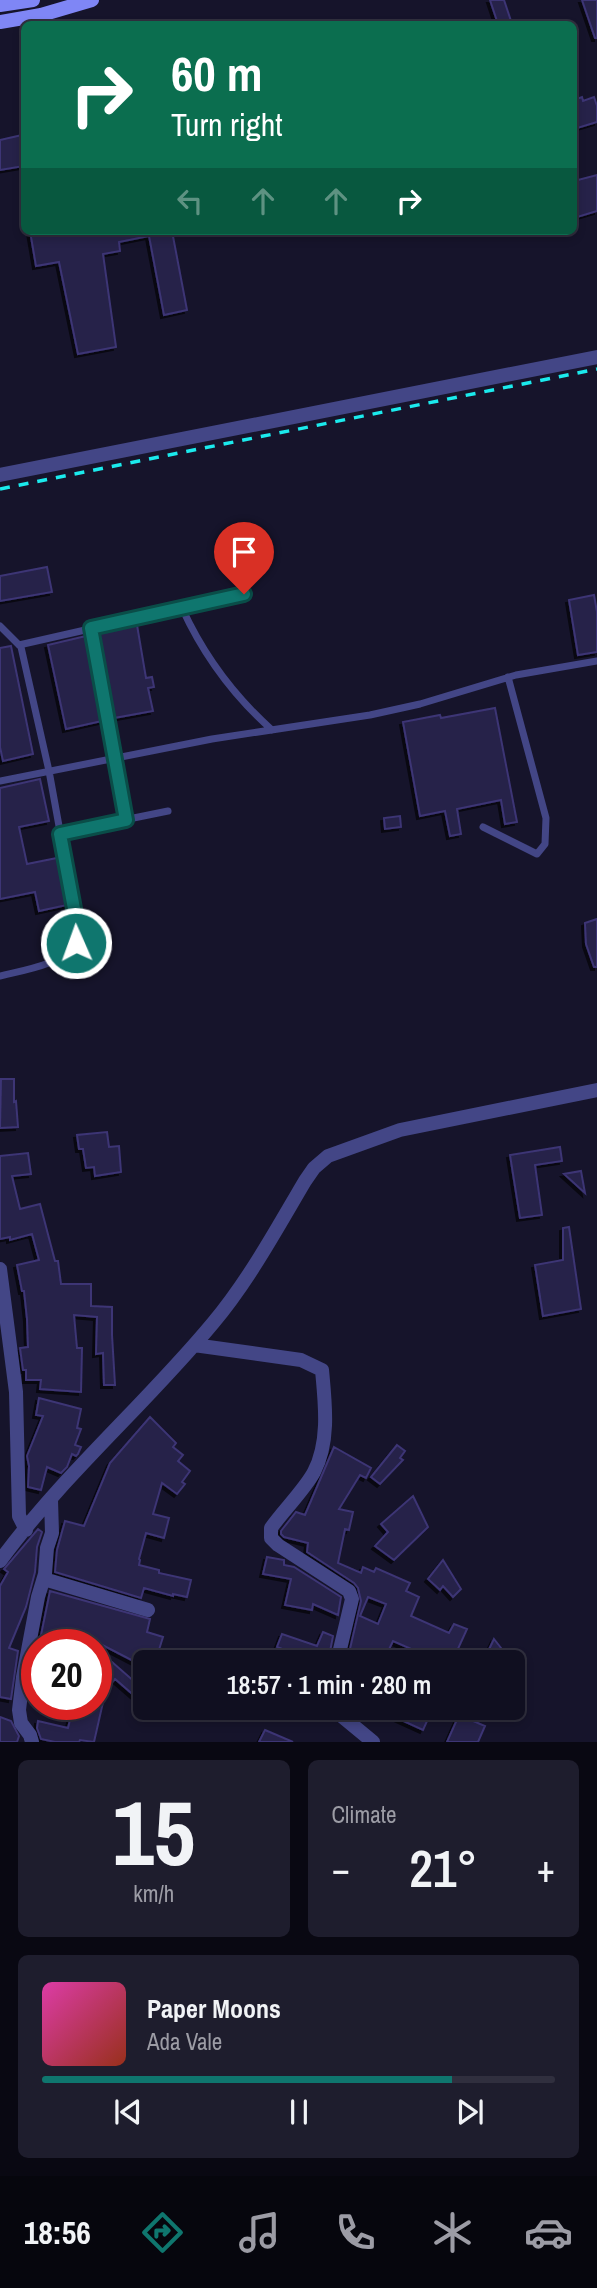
<!DOCTYPE html>
<html lang="en">
<head>
<meta charset="utf-8">
<style>
	:root { --surface:#100f20; --page:#1e1d2d; --text:#f1f3f6; --muted:#9c9ca5; --line:#302f3e; --accent:#0f766e }
	body { margin:0; font-family:"Archivo Narrow",sans-serif; background:var(--page); color:var(--text); height:100vh; display:flex; flex-direction:column; font-size:26px; white-space:nowrap }
	* { box-sizing:border-box; margin:0 }
	p { font-size:23px; color:var(--muted) }
	.icon { flex:none; width:38px; height:38px; fill:none; stroke:currentColor; stroke-width:2; stroke-linecap:round; stroke-linejoin:round }
	.map { position:relative; height:1742px; overflow:hidden }
	.side { display:flex; flex-direction:column; gap:18px; padding:18px; background:#090812; flex:1 }
	.side>* { flex:none }
	.banner { position:absolute; left:21px; top:21px; width:556px; height:214px; border-radius:10px; box-shadow:0 4px 10px #0003,0 0 0 2px var(--line); background:#0b6e4f; color:#fff; overflow:hidden }
	.speed { position:absolute; left:21px; top:1629px; display:flex; gap:14px; font-size:35px; font-weight:700; text-align:center }
	.speed>* { display:grid; place-content:center; width:91px; height:91px; border-radius:50%; background:var(--surface); box-shadow:0 4px 10px #0003,0 0 0 2px var(--line); line-height:1 }
	.speed .limit { border:10px solid #d22; background:#fff; color:#111 }
	.pin { position:absolute; display:grid; place-items:center; width:60px; height:60px; color:#fff; margin:-72px -30px; border-radius:50% 50% 50% 0; rotate:-45deg; box-shadow:0 0 7px #0007 }
	.pin .icon { rotate:45deg }
	.me { position:absolute; width:77px; margin:-38px; rotate:358deg; stroke-linejoin:round; filter:drop-shadow(0 0 5px #0008) }
	.turn { display:flex; align-items:center; gap:24px; height:147px; padding:0 35px; font-size:32px }
	.turn .icon { width:91px; height:91px; stroke-width:2.5 }
	.turn b { display:block; font-size:49px; line-height:60px }
	.lanes { display:flex; align-items:center; height:66px; padding:0 35px; background:#0003; justify-content:center; gap:35px; direction:ltr }
	.lanes .off { opacity:.35 }
	.big { font-size:52px; font-weight:600; line-height:1.1 }
	.side .card { flex:1; display:flex; flex-direction:column; justify-content:center; gap:10px; min-width:0; padding:0 24px; border-radius:10px; background:var(--page) }
	.side .dial { align-items:center; gap:0 }
	.dial b { font-size:91px; line-height:1 }
	.song { display:flex; align-items:center; gap:21px }
	.cover { width:84px; height:84px; border-radius:10px; background:linear-gradient(135deg,hsl(320 70% 55%),hsl(10 70% 35%)) }
	.played { height:7px; border-radius:4px; background:linear-gradient(90deg,var(--accent) 80%,var(--line) 80%) }
	.keys { display:flex; justify-content:space-around; direction:ltr }
	.heat { display:flex; justify-content:space-between; align-items:center; font-size:38px; direction:ltr }
	.side .tiles { flex:1; display:grid; gap:18px; grid-template-columns:1fr 1fr }
	.card:last-child { grid-column:span 2 }
	.trip { position:absolute; left:133px; top:1650px; width:392px; height:70px; border-radius:10px; background:var(--surface); box-shadow:0 4px 10px #0003,0 0 0 2px var(--line); font-weight:600; line-height:70px; text-align:center }
	.dock { display:flex; height:112px; justify-content:space-around; align-items:center; background:#06060d; color:var(--muted) }
	.dock .icon { width:49px; height:49px }
	.dock .active { color:var(--accent) }
	.dock b { font-size:32px; color:var(--text) }
	.map>svg:first-child { display:block }
</style>
</head>
<body>
<div class="map">
<svg width="597" height="1742" viewBox="0 0 597 1742">
	<defs>
		<filter id="shadow"><feDropShadow dx="-3" dy="3" stdDeviation="0" flood-color="#0009"/></filter>
	</defs>
	<rect width="100%" height="100%" fill="#16142b"/>
	<path fill="#26214a" stroke="#3c3574" stroke-width="2" fill-rule="evenodd" filter="url(#shadow)" d="M490 0H504L512 24H498Z
		M582 0H597V38H595Z
		M582 97 583 101 594 97 597 106V122L574 129V100Z
		M22 135 24 166 0 170V140Z
		M597 175V211L574 218V181Z
		M30 231H172L187 310 164 315 149 236 119 242 120 251 103 254 116 347 78 354 59 262 36 266Z
		M47 567 52 592 0 601V576Z
		M594 595 597 612V652L578 655 569 600Z
		M137 625 146 678 152 677 154 687 148 688 153 711 114 718 98 633Z
		M86 636 102 721 66 729 48 645Z
		M11 646 33 754 3 761 0 747V648Z
		M495 708 517 822 505 824 501 800 457 809 461 834 450 836 445 811 420 816 403 722 440 715 441 718Z
		M40 779 49 821 19 827 27 864 57 858 67 905 39 911 35 892 0 899V788Z
		M400 816 401 827 385 829 384 818Z
		M597 919V967H594L586 944 585 923Z
		M1 1079H14V1102L16 1101 18 1127 0 1128Z
		M107 1132 109 1147 119 1146 121 1172 95 1176 94 1167 86 1168 83 1149H79L77 1135Z
		M560 1147 562 1161 535 1165 542 1215 520 1218 510 1155Z
		M28 1153 31 1174 12 1176 20 1209 40 1204 55 1261H58L61 1284H91V1306L112 1307V1335L115 1385H104L103 1353 96 1354 97 1317 74 1315 77 1348H82L81 1392 40 1389 41 1380H26V1370H23L20 1348 28 1347 27 1319 24 1291H22L17 1265 39 1260 32 1234 10 1240V1237L0 1239V1156Z
		M581 1171 585 1193 564 1174Z
		M569 1227 581 1309 543 1316 535 1265 563 1260V1228Z
		M39 1398 81 1409 77 1428 81 1429 75 1445 81 1447 78 1454 76 1456 72 1454 67 1467 61 1473 47 1467 41 1490 28 1487 29 1466 27 1456 43 1416 36 1415Z
		M150 1417 176 1443 173 1447 183 1455 178 1461 190 1471 182 1482 185 1484 177 1494 162 1483 153 1514 169 1518 164 1538 146 1533 139 1559 140 1560 139 1565 159 1570V1573L191 1580 187 1597 173 1594V1596L144 1588 141 1598 55 1572 57 1550 65 1521 84 1526 110 1463Z
		M397 1445 405 1451 400 1458 403 1460 380 1484 371 1477Z
		M334 1447 371 1468 366 1478 360 1475 339 1509 353 1512 349 1530 345 1529 338 1563 361 1573 363 1567 374 1572 376 1568 410 1583 406 1591 419 1597 411 1616 449 1633 454 1624 467 1629 452 1662H411L416 1651 393 1641 383 1662H347L361 1601 358 1588 354 1583 307 1552 308 1543 284 1537 281 1534V1531L296 1512 305 1515ZM368 1597 386 1604 378 1624 360 1616Z
		M413 1496 428 1527 394 1560 375 1546 388 1532 381 1524Z
		M38 1529 42 1532 37 1547 35 1572 26 1607 9 1648 18 1651 11 1699 0 1697V1586L8 1572 4 1569Z
		M267 1557 284 1560V1565L294 1567 341 1597 338 1615 313 1604 312 1610 285 1605 291 1579 263 1574Z
		M443 1560 461 1589 453 1597 443 1586 440 1590 428 1579Z
		M50 1591 150 1619 147 1632 163 1637 158 1653 155 1651 149 1662H145V1667L89 1638 84 1645H39Z
		M323 1632 333 1636 328 1662H311L312 1660 277 1647 282 1634 317 1646Z
		M494 1639 512 1662H483Z
		M96 1648 144 1690 137 1698 115 1679 106 1689 94 1742 80 1740 79 1742H55L41 1739 37 1728 38 1721 68 1728 74 1704H96Z
		M375 1708H433L423 1730Z
		M459 1715 485 1726 478 1742H447Z
		M0 1717 11 1721 19 1736 17 1742H0Z
		M265 1730 293 1742H259Z"/>
	<g fill="none" stroke-linecap="round" stroke-linejoin="round">
		<path stroke="#434686" stroke-width="7" d="M182 608C203 654 235 697 272 730
			M0 626 21 647 49 771 75 914C76 923 79 934 76 942 67 964 20 971 0 976
			M91 628 126 819
			M19 645 244 594
			M0 781 212 739 370 715 420 704 516 675 597 661
			M483 827 537 854 545 844 546 818 508 677
			M60 833 168 811"/>
		<path stroke="#434686" stroke-width="14" d="M0 475 597 357
			M0 1269 16 1392 19 1516 26 1530
			M194 1345 301 1360 322 1370C325 1403 330 1441 314 1472 305 1489 283 1511 271 1528V1538L278 1545 349 1591 352 1599 337 1662
			M0 1561C63 1475 145 1405 213 1323 249 1280 276 1230 305 1181L314 1168 328 1156 400 1130 597 1090
			M44 1579 148 1610
			M332 1708 373 1742
			M32 1742 30 1735 21 1723 19 1710 23 1677 38 1597 45 1574 47 1548 52 1533 51 1500"/>
		<path stroke="#7f86f5" stroke-width="14" d="M0 5 33 0
			M0 22 41 15 92 0"/>
		<path stroke="#1beaed" stroke-width="3.5" stroke-dasharray="10 9" stroke-linecap="butt" d="M0 489 597 369"/>
	</g>
	<g fill="none" stroke-linecap="round" stroke-linejoin="round">
		<defs>
			<path id="route" d="M76 943 75 914 60 834 126 820 91 628 244 594"/>
		</defs>
		<use href="#route" stroke="#0a4d48" stroke-width="18"/>
		<use href="#route" stroke="#0f766e" stroke-width="12"/>
	</g>
</svg>
<div class="speed"><div class="limit">20</div></div>
<div class="pin" style="left:244px;top:594px;background:#d93025"><svg class="icon" aria-label="arrive" viewBox="0 0 24 24"><path d="M6 21V4h12l-3 4 3 4H6"/></svg></div>
<svg class="me" style="left:76px;top:943px" viewBox="-20 -20 40 40"><circle r="17" fill="#0f766e" stroke="#fff" stroke-width="3"/><path d="M0-11L8 9 0 5-8 9z" fill="#fff"/></svg>
<div class="trip">18:57 · 1 min · 280 m</div>
<div class="banner">
<div class="turn"><svg class="icon" aria-label="right" viewBox="0 0 24 24"><path d="M7 20v-9h11M14 6l5 5-5 5"/></svg><div><b>60 m</b>Turn right</div></div>
<div class="lanes"><svg class="icon off" aria-label="left" viewBox="0 0 24 24"><path d="M17 20v-9H6M10 6l-5 5 5 5"/></svg><svg class="icon off" aria-label="ahead" viewBox="0 0 24 24"><path d="M12 20V5M6 11l6-6 6 6"/></svg><svg class="icon off" aria-label="ahead" viewBox="0 0 24 24"><path d="M12 20V5M6 11l6-6 6 6"/></svg><svg class="icon" aria-label="right" viewBox="0 0 24 24"><path d="M7 20v-9h11M14 6l5 5-5 5"/></svg></div>
</div>
</div>
<section class="side">
<div class="tiles">
<div class="card dial"><b>15</b><p>km/h</p></div>
<div class="card"><p>Climate</p>
<div class="heat"><a>−</a><b class="big">21°</b><a>+</a></div>
</div>
<div class="card">
<div class="song"><i class="cover"></i><div><b>Paper Moons</b><p>Ada Vale</p></div></div>
<div class="played"></div>
<div class="keys"><svg class="icon" aria-label="previous" viewBox="0 0 24 24"><path d="M18 5L8 12l10 7zM5 5v14"/></svg><svg class="icon" aria-label="pause" viewBox="0 0 24 24"><path d="M8 5v14M16 5v14"/></svg><svg class="icon" aria-label="next" viewBox="0 0 24 24"><path d="M6 5l10 7-10 7zM19 5v14"/></svg></div>
</div>
</div>
</section>
<nav class="dock">
<b>18:56</b>
<svg class="icon active" aria-label="directions" viewBox="0 0 24 24"><path d="M12 3l9 9-9 9-9-9zM9 14v-3h6M13 9l2 2-2 2"/></svg>
<svg class="icon" aria-label="music" viewBox="0 0 24 24"><path d="M9 18V5l10-2v13"/><circle cx="6" cy="18" r="3"/><circle cx="16" cy="16" r="3"/></svg>
<svg class="icon" aria-label="phone" viewBox="0 0 24 24"><path d="M5 4h4l2 5-3 2q2 4 5 5l2-3 5 2v4C11 20 4 13 5 4z"/></svg>
<svg class="icon" aria-label="climate" viewBox="0 0 24 24"><path d="M12 3v18M4 7l16 10M4 17L20 7"/></svg>
<svg class="icon" aria-label="car" viewBox="0 0 24 24"><path d="M5 17H2v-5l4-1 3-4h7l3 4 3 1v5h-3M9 17h6M6 11h13"/><circle cx="7" cy="17" r="2"/><circle cx="17" cy="17" r="2"/></svg>
</nav>
</body>
</html>
